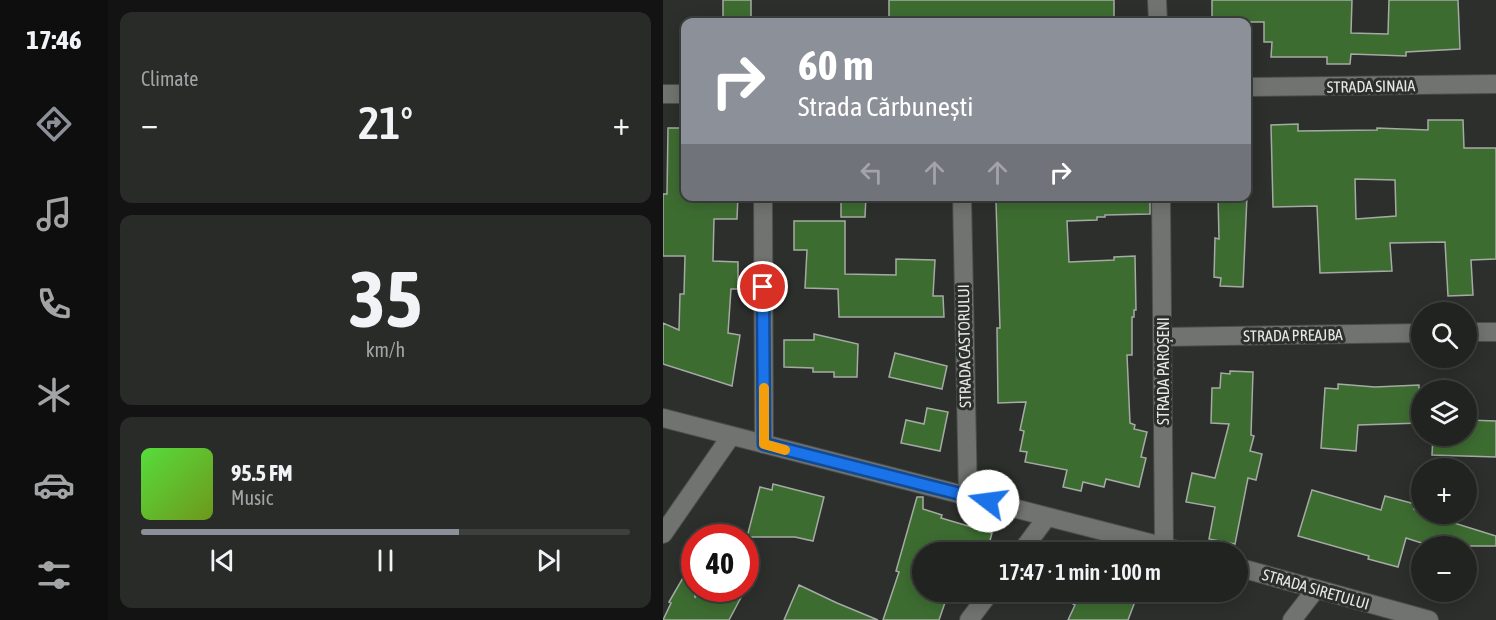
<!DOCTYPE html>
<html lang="en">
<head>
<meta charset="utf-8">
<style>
	:root { --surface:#212320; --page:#292b29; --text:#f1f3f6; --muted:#a2a4a5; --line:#3e403e; --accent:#8c9099 }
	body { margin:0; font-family:"Asap Condensed",sans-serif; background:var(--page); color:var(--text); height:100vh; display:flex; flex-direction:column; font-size:22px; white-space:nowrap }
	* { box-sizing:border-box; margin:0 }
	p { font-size:20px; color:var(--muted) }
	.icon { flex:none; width:33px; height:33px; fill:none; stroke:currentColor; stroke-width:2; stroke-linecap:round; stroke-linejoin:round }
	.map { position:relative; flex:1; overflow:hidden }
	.details { display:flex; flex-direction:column; gap:12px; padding:12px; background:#121312; width:555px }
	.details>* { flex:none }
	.hud { position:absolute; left:18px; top:18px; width:570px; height:183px; border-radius:12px; box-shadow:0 3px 15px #0003,0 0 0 2px var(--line); background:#8c9099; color:#fff; overflow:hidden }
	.fabs { position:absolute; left:748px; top:302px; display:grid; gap:12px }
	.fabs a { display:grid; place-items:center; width:66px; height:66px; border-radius:50%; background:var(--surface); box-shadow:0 3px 15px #0003,0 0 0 2px var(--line); font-size:30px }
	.speed { position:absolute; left:18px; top:524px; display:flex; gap:12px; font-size:30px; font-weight:700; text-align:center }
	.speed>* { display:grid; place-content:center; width:78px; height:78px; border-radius:50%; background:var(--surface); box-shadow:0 3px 15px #0003,0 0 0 2px var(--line); line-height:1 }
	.speed .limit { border:9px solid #d22; background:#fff; color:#111 }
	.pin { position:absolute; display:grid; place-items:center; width:51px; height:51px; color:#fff; margin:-26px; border:3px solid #fff; border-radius:50%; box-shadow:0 2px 6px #0007 }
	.me { position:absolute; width:66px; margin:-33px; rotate:285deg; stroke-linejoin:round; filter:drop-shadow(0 0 4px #0008) }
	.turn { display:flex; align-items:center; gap:21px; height:126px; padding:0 18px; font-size:27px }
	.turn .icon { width:78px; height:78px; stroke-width:2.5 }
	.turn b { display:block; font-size:42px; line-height:51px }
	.lanes { display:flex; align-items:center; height:57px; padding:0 18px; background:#0003; justify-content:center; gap:30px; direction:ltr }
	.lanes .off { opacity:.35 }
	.big { font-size:45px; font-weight:600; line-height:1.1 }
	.details .widget { flex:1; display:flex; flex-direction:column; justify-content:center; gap:9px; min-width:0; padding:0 21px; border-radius:12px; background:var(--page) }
	.details .dial { align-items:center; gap:0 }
	.dial b { font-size:78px; line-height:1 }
	.song { display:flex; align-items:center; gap:18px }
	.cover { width:72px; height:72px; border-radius:9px; background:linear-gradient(135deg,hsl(110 70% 55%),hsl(80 70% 35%)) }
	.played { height:6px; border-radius:3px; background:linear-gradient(90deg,var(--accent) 65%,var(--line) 65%) }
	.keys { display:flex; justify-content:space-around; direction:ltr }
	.heat { display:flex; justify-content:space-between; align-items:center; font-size:33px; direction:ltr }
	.trip { position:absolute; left:249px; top:542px; width:336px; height:60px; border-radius:30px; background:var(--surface); box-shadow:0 3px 15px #0003,0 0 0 2px var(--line); font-weight:600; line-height:60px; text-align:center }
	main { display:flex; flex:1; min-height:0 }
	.tab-bar { display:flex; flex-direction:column; width:108px; justify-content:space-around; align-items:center; background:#0d0e0d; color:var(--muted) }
	.tab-bar .icon { width:42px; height:42px }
	.tab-bar .active { color:var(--accent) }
	.tab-bar b { font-size:27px; color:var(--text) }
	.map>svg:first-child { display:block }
</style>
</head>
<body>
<main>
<nav class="tab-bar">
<b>17:46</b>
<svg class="icon active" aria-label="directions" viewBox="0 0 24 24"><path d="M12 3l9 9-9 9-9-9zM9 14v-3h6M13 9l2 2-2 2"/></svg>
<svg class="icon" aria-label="music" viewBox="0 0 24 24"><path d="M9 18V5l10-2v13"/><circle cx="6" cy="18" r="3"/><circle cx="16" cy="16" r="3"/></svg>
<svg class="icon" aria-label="phone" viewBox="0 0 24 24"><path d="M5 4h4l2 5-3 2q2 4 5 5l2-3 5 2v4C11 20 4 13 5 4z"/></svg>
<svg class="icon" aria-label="climate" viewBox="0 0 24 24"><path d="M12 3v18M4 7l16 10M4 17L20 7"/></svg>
<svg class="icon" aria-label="car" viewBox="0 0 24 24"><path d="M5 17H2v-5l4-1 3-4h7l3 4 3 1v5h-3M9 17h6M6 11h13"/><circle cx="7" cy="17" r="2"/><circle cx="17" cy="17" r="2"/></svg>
<svg class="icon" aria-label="filters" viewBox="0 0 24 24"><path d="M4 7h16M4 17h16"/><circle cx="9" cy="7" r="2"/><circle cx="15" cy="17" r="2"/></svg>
</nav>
<section class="details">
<div class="widget"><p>Climate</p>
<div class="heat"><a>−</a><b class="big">21°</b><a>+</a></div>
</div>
<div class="widget dial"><b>35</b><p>km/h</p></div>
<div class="widget">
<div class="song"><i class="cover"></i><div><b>95.5 FM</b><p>Music</p></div></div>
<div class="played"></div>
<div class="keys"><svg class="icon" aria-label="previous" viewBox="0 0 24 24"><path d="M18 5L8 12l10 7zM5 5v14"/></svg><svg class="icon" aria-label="pause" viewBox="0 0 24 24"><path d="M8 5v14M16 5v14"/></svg><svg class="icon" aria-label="next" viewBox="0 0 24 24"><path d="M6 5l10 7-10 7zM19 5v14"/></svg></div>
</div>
</section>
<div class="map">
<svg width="833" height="620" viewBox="0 0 833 620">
	<rect width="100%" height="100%" fill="#2c2f2b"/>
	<path fill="#3d6c31" stroke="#a6aaa5" stroke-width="1.5" fill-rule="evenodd" d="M60 0H88V22H60Z
		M226 0H451V22H226Z
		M549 0H689L688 33 725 34 726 0H795L797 49 743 52V56L688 54 687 64H664V57H608L609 42H601V22H549Z
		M765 120H800L801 148H833V259L808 260 810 295 785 296 782 242 727 243 729 271 657 273 654 206 610 207 608 125 635 124V131L714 130V128L765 130ZM692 179 732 180 733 216 693 219Z
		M5 128H22V196H75L74 219H51L50 261 75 262V289H68L65 333 77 335 69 386 0 364V323L16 330 17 294H21L22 256H0V194H4Z
		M178 196H203L202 217H178Z
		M415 196H487V214L442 215V217H434V220L404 221 406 262 451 260V257L472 256 473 310H471V317H469V355H464L467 423 472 425 471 429 484 432 478 457 483 458 476 487 443 479 441 487 420 482 418 491 400 487 404 470 362 462 364 452 357 451 361 431 357 430 363 402 335 403 334 328H337L333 202 415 198Z
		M555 196H584L580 287 557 286 558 278 551 277 552 238 556 239Z
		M131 221H182V274L233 275V259L272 260 270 296H280L281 317H176L175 289 142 288 144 250H131Z
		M151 334 195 344 194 377H171V372H150V368L121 367V340H151Z
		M232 353 284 366 279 389 226 377Z
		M567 371 590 372 588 435 591 436 587 451 599 454 593 480 585 478 572 544 546 539 552 507 523 502 529 473 552 478 566 424 548 423 549 388H557L558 373 567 374Z
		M675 384 712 387 756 385 757 423 695 425 693 451 658 448 662 388 675 389Z
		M264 408 285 412 277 451 238 443 243 420 261 424Z
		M804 420 833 421V457L769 455 770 435H804Z
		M110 484 161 497 150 541 132 537H84L97 487 109 490Z
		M649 490 718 510 722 496 752 504 751 509 759 513 833 536V546H768L743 538 735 567 705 559 706 556 635 536Z
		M254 497H260V509L279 515 278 518 329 533 324 552H305L282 545 280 552H260V591H286L276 620H220L236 572 233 571Z
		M32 557V598L37 588H83L66 620H0L8 603 6 602Z
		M136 585 174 603 215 620H121Z
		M388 591H476L465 620H405L412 605Z"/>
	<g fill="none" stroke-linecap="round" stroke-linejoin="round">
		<defs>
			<path id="minor" d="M494 0 495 22
				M584 87 833 84
				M0 94H22
				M100 196 101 444
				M299 196 305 496
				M498 196 501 546
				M804 332H833
				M500 337 759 333
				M0 534 68 436
				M358 552 384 517
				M306 620 328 591
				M629 620 653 589"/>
			<path id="tertiary" d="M0 418 522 552
				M574 567 766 620"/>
		</defs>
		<use href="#minor" stroke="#4b4d4b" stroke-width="20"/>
		<use href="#tertiary" stroke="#4b4d4b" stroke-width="20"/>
		<use href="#minor" stroke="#70736f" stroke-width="18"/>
		<use href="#tertiary" stroke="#70736f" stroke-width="18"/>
	</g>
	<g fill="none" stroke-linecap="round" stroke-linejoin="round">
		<defs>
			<path id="route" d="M100 287 101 444 325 501"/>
		</defs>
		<use href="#route" stroke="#114b97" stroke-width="15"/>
		<use href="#route" stroke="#1a73e8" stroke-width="10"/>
		<path stroke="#f59e0b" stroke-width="10" d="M101 388V444L122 450"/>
	</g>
	<g text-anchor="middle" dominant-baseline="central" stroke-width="6" stroke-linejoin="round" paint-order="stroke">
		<g font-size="16" fill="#e6e8e6" stroke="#2c2f2b">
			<text transform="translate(708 86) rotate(-1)">STRADA SINAIA</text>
			<text transform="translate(630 335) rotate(-1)">STRADA PREAJBA</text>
			<text transform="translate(301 346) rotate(-91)">STRADA CASTORULUI</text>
			<text transform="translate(500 371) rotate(-90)">STRADA PAROȘENI</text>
			<text transform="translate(653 589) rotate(16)">STRADA SIRETULUI</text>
		</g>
	</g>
</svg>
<div class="fabs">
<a><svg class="icon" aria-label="search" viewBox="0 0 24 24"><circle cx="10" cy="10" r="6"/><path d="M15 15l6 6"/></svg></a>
<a><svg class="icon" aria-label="layers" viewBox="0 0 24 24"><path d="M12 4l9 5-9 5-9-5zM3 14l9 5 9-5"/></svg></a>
<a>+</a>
<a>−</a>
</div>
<div class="speed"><div class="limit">40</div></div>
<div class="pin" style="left:100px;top:287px;background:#d93025"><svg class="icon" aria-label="arrive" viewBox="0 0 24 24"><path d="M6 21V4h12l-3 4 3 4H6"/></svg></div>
<svg class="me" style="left:325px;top:501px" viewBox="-20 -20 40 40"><circle r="19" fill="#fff"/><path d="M0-13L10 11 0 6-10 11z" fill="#1a73e8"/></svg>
<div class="trip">17:47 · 1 min · 100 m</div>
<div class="hud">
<div class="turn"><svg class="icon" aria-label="right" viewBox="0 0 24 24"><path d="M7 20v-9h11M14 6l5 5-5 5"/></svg><div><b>60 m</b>Strada Cărbunești</div></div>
<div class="lanes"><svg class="icon off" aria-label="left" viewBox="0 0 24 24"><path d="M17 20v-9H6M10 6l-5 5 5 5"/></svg><svg class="icon off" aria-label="ahead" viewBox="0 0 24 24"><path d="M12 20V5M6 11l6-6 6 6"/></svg><svg class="icon off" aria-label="ahead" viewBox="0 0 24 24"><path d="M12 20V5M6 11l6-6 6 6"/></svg><svg class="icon" aria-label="right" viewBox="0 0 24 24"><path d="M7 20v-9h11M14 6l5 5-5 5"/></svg></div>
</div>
</div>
</main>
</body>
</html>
